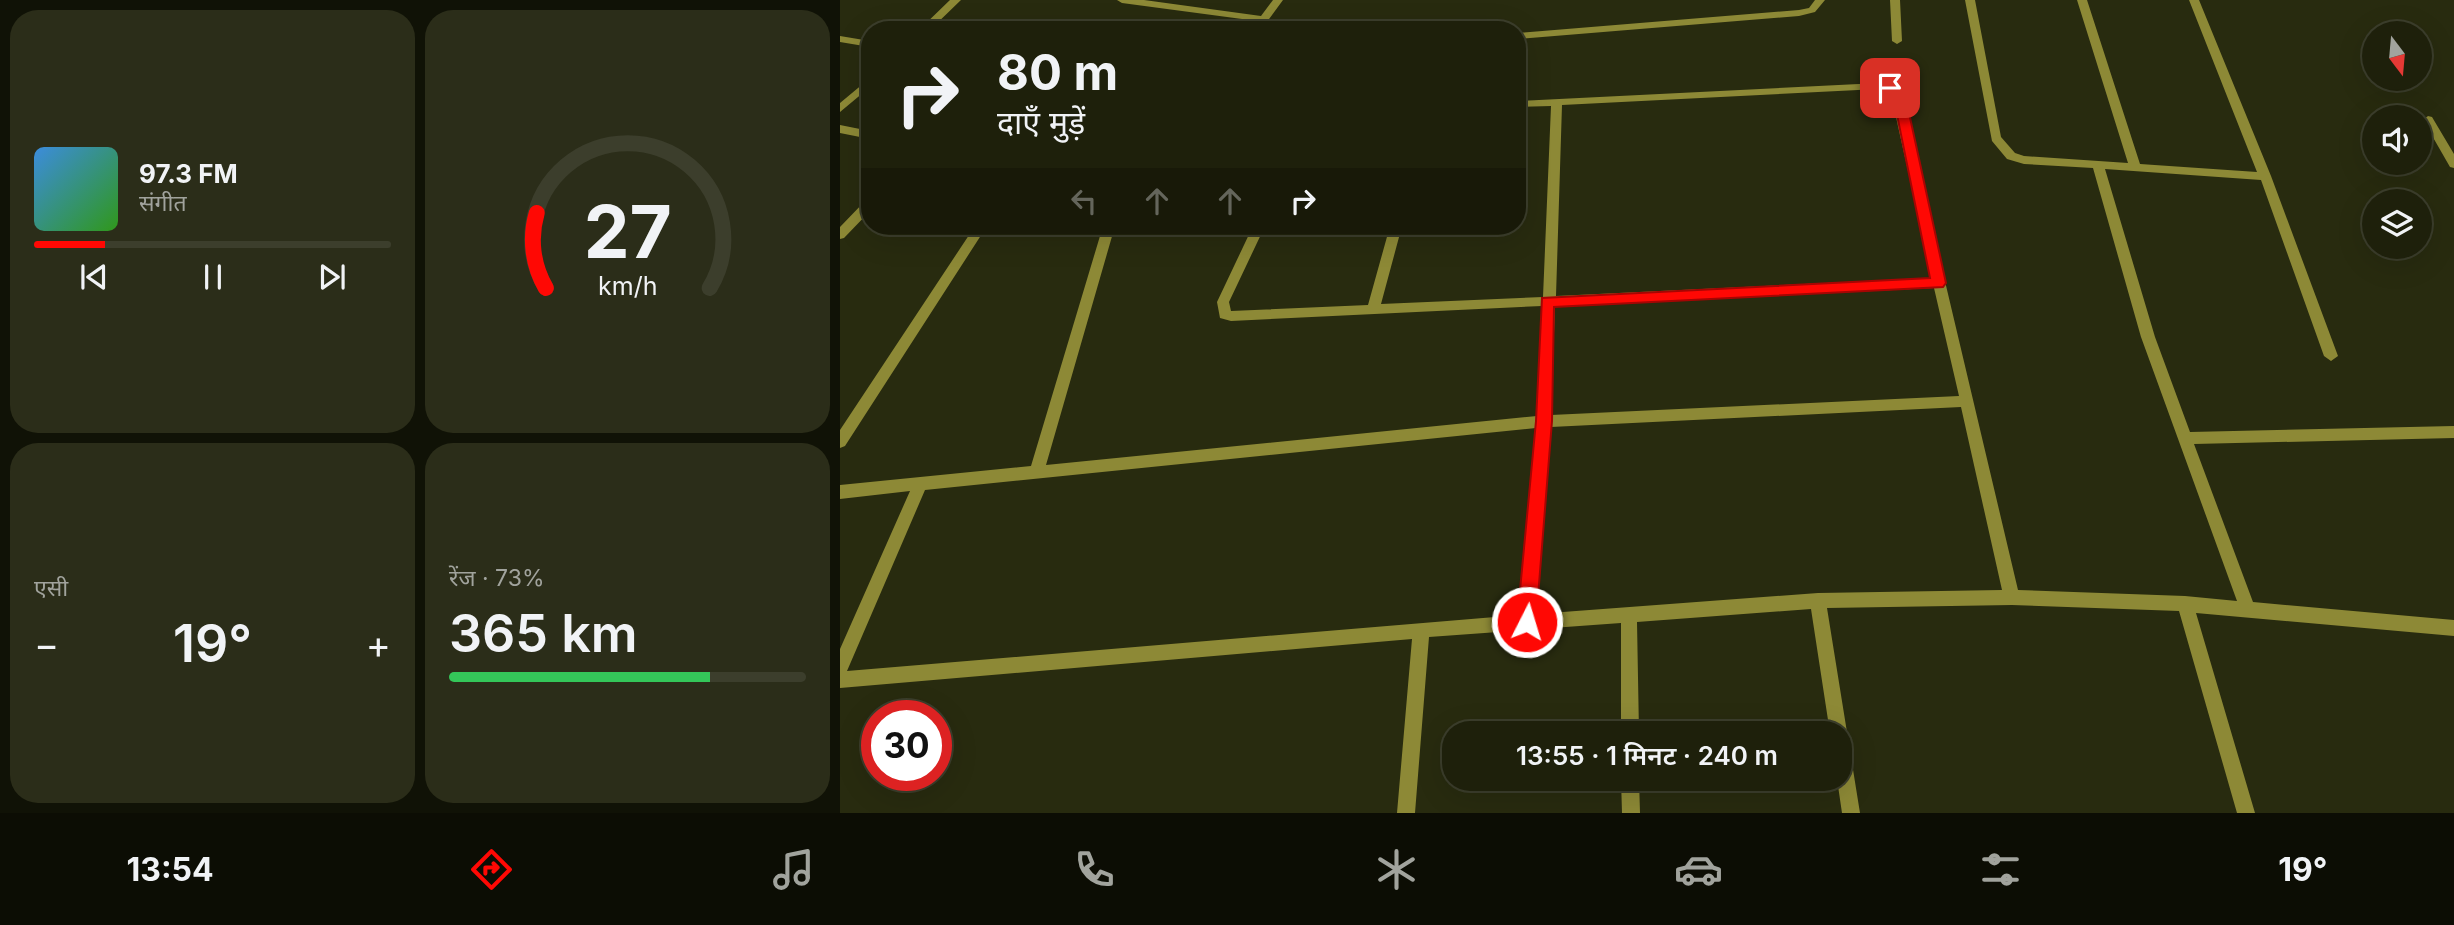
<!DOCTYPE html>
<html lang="hi">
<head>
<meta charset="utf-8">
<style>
	:root { --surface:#1e200b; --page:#2b2d19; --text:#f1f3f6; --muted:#a1a39d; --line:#3c3e2c; --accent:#ff0804 }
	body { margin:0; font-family:Inter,"Noto Sans Devanagari",sans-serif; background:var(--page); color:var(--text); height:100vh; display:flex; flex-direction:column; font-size:26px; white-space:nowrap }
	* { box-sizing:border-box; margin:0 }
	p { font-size:23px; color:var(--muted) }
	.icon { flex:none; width:38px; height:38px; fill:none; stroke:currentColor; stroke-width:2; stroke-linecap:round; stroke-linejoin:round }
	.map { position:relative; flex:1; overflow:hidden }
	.drawer { display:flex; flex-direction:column; gap:10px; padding:10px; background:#101206; width:840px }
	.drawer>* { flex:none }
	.guide { position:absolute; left:21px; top:21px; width:665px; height:214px; border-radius:28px; box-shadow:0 7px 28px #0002,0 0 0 2px var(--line); background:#1e200b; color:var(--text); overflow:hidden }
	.needle { width:46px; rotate:164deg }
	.buttons { position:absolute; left:1522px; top:21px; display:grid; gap:14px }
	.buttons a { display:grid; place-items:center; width:70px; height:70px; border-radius:50%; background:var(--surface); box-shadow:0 7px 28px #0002,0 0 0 2px var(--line); font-size:35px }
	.speed { position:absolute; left:21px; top:700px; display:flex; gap:14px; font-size:35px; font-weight:700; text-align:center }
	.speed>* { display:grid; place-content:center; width:91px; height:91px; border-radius:50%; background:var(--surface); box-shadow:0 7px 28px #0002,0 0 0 2px var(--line); line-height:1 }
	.speed .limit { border:10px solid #d22; background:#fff; color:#111 }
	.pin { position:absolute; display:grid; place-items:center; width:60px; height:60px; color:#fff; margin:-30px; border-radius:14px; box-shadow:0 4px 10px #0006 }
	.me { position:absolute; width:77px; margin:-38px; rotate:5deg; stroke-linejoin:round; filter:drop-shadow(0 0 5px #0008) }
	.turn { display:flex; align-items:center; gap:24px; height:147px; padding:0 21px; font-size:32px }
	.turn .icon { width:91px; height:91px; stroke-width:2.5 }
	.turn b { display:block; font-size:49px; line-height:60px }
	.lanes { display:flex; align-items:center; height:66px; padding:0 21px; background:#0003; justify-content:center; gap:35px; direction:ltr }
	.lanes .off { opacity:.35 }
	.big { font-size:52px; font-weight:600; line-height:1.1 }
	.drawer .widget { flex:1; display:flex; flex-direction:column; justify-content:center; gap:10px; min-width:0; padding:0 24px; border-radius:28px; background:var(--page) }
	.drawer .dial { align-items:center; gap:0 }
	.dial svg { height:182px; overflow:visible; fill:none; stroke:var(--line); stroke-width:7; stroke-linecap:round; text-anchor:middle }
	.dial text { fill:var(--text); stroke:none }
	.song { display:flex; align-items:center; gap:21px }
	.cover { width:84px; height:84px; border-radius:10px; background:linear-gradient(135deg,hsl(210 70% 55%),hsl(110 70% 35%)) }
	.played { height:7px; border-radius:4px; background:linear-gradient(90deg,var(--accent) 20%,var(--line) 20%) }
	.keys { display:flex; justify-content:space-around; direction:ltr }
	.heat { display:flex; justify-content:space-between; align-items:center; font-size:38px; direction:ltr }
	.charge { height:10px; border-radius:5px; background:linear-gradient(90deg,#34c759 73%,var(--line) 0) }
	.drawer .tiles { flex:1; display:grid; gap:10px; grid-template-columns:repeat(2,1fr) }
	.trip { position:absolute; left:602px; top:721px; width:410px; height:70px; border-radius:28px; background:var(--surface); box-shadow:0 7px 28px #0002,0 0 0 2px var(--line); font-weight:600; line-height:70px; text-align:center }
	.menu { display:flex; height:112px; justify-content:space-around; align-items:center; background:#0c0d04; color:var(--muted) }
	.menu .icon { width:49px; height:49px }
	.menu .active { color:var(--accent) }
	.menu b { font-size:32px; color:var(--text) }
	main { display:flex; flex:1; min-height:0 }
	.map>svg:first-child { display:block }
</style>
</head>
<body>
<main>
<section class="drawer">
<div class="tiles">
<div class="widget">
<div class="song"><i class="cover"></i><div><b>97.3 FM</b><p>संगीत</p></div></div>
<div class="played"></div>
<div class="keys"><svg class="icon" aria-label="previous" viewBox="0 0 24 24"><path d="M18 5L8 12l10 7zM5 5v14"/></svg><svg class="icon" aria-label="pause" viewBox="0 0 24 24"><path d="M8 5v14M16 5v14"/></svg><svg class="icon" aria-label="next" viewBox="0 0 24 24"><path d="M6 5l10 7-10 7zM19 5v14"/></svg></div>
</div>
<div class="widget dial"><svg viewBox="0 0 100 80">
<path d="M14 69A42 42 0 1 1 86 69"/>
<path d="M14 69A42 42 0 0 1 10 36" stroke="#ff0804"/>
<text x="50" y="56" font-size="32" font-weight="700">27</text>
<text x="50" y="72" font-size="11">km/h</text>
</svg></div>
<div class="widget"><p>एसी</p>
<div class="heat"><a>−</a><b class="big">19°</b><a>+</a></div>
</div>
<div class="widget"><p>रेंज · 73%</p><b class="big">365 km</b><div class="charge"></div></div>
</div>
</section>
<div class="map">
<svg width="1614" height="813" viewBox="0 0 1614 813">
	<rect width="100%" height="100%" fill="#282b0f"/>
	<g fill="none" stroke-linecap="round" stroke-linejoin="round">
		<path fill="#8d8936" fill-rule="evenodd" d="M110 0H121L90 30H79Z
			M277 0H304L421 16 433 0H443L421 30H411L417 21 282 3Z
			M975 0H985L975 12 959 16 677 39V33L959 10 969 8Z
			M1050 0H1060L1062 41 1057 44 1052 41Z
			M1125 0H1135L1161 137 1175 153 1184 156 1288 163 1237 0H1247L1300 164 1417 172 1349 0H1359L1431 176 1498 356 1491 361 1484 356 1421 180 1265 169 1315 337 1350 432 1614 426V438L1354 444 1413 602 1614 620V636L1356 613 1415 813H1397L1339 611 1172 605 987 608 1020 813H1002L997 779H999V733H990L971 609 797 622 799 733H781V623L589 637 575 813H557L572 639 0 688V649L70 491 0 499V485L191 466 263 226H275L206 465 697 416 702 306 391 321 380 318 377 302 413 226H425L389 302 391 311 528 305 550 226H562L541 304 703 297 711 106 677 107V101L1039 83 1060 91 1178 590 1345 596 1397 601 1301 337 1253 168 1184 164 1167 159 1152 141ZM1038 89 1051 95 1092 278 716 296 722 105ZM1094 288 1119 396 711 415 715 306ZM1121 407 1162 590 978 593 696 614 711 427ZM696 428 679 615 7 671 85 490Z
			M0 36 30 41V47L0 42Z
			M30 78V87L0 112V103Z
			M1588 116 1592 117 1614 154V168L1610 167 1583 120Z
			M0 125 30 131V139L0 133Z
			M30 199V211L4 238 0 239V227L26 200Z
			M135 226H147L5 446 0 448V430Z
			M781 779H799L800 813H782Z"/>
	</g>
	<path fill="#ff0804" stroke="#a60503" stroke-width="2" d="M1046 86H1054L1066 99 1106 283 1103 287 714 307 712 421 696 622 693 628 687 631 680 628 677 622 696 421 702 298 1090 278 1054 100 1044 88Z"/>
</svg>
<div class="buttons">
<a><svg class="needle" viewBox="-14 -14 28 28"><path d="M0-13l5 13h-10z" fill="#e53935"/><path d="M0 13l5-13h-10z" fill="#a1a39d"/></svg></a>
<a><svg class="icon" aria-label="sound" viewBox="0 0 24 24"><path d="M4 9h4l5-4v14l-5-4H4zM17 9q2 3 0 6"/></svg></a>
<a><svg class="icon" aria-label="layers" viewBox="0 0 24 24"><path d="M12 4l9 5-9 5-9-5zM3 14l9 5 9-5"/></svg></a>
</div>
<div class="speed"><div class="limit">30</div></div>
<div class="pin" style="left:1050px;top:88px;background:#d93025"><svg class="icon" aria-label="arrive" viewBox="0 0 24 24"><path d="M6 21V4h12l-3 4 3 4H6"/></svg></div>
<svg class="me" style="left:687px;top:622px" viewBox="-20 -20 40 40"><circle r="17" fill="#ff0804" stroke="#fff" stroke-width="3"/><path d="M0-11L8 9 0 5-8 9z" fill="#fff"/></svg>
<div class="trip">13:55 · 1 मिनट · 240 m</div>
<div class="guide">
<div class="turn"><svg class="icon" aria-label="right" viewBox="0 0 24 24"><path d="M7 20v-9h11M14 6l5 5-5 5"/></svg><div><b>80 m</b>दाएँ मुड़ें</div></div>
<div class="lanes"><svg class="icon off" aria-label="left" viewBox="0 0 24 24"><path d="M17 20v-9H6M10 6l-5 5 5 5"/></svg><svg class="icon off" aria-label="ahead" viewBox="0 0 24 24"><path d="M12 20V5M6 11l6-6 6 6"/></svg><svg class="icon off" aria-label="ahead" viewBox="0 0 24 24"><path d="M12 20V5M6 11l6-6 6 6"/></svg><svg class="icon" aria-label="right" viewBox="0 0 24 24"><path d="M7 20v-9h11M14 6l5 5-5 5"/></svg></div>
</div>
</div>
</main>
<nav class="menu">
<b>13:54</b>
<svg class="icon active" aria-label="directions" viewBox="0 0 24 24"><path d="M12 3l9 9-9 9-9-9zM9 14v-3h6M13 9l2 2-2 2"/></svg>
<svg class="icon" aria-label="music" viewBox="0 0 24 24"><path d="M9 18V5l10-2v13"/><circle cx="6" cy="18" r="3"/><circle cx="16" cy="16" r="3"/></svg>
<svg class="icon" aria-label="phone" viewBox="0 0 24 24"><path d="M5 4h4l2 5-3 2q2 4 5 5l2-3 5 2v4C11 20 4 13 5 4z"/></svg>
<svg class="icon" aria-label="climate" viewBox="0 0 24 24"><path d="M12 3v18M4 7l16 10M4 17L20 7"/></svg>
<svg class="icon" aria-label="car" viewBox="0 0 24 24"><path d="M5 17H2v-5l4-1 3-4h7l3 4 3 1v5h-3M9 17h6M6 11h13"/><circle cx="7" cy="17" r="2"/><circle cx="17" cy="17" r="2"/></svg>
<svg class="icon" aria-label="filters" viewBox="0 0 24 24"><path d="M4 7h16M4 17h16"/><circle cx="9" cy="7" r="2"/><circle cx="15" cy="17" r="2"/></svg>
<b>19°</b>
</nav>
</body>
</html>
